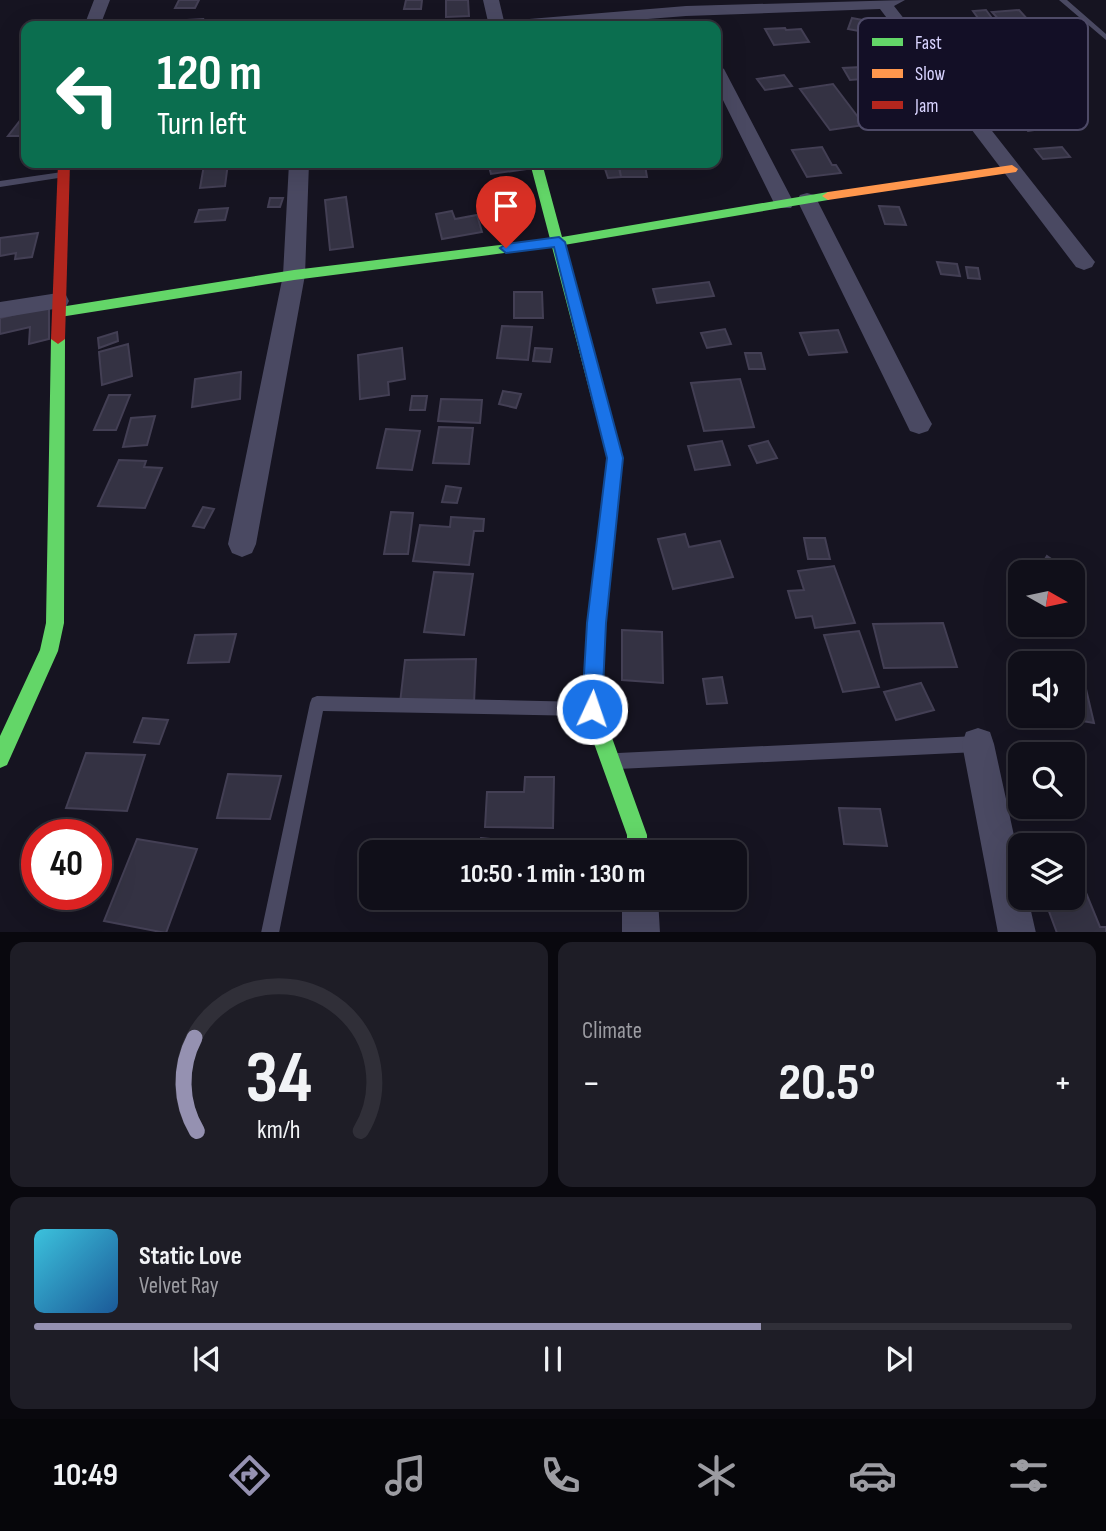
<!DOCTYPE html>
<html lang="en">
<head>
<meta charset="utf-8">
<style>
	:root { --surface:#100f19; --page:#1e1d26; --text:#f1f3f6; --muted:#9c9ca2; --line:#302f38; --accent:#9591b1 }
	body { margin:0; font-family:"Sofia Sans Condensed",sans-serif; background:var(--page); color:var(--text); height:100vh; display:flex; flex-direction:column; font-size:26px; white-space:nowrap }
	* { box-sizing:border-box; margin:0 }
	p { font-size:23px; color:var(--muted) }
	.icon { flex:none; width:38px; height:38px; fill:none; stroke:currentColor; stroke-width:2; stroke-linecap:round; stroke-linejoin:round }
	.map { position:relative; height:932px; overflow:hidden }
	.drawer { display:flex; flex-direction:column; gap:10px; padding:10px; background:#09080e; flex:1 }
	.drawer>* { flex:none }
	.banner { position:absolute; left:21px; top:21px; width:700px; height:147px; border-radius:14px; box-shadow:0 7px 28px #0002,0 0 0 2px var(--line); background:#0b6e4f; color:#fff; overflow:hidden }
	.needle { width:46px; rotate:99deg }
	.buttons { position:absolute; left:1008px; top:560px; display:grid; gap:14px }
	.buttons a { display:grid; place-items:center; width:77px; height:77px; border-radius:14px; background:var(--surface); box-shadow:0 7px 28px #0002,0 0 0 2px var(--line); font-size:35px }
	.speed { position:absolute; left:21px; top:819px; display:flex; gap:14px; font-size:35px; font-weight:700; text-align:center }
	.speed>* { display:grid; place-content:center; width:91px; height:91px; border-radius:50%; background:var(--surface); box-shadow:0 7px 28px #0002,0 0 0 2px var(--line); line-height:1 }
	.speed .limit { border:10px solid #d22; background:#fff; color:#111 }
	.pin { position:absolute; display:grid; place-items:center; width:60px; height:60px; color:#fff; margin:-72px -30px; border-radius:50% 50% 50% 0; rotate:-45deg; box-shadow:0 0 7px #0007 }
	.pin .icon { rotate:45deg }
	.me { position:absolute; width:77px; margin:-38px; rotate:3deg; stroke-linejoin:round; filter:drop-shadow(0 0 5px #0008) }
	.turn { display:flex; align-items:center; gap:24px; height:147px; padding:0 21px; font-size:32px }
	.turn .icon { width:91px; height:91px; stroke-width:2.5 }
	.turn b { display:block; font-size:49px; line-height:60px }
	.big { font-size:52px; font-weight:700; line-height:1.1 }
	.drawer .tile { flex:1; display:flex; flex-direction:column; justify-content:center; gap:10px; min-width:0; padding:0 24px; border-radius:14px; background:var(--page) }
	.drawer .dial { align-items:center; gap:0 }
	.dial svg { height:182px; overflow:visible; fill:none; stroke:var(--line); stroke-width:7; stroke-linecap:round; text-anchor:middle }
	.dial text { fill:var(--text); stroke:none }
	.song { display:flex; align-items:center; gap:21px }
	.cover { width:84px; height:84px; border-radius:10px; background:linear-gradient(135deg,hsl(190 70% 55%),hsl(210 70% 35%)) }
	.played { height:7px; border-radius:4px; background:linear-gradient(90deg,var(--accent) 70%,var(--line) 70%) }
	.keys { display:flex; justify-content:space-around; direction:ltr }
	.heat { display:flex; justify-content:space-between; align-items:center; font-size:38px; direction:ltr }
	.drawer .tiles { flex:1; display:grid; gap:10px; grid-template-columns:1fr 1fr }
	.tile:last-child { grid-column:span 2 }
	.trip { position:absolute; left:359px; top:840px; width:388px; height:70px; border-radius:14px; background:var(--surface); box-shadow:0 7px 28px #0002,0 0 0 2px var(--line); font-weight:700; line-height:70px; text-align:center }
	.dock { display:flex; height:112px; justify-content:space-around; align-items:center; background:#06060a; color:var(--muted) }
	.dock .icon { width:49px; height:49px }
	.dock .current { color:var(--accent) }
	.dock b { font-size:32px; color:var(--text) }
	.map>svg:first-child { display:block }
</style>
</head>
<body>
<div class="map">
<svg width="1106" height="933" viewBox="0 0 1106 933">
	<rect width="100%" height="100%" fill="#161421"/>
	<path fill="#343243" stroke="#433f54" stroke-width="2" d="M179 0H199L195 8H175Z
		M406 0H422L421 9H404Z
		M446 0H468L469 16 446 17Z
		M986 10 997 25H983L973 11Z
		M1019 10 1030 22 1002 23 992 12Z
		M852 18 884 24 881 35 848 29Z
		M203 19 201 26H184L187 20Z
		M785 28 786 30 801 29 809 42 774 45 765 29Z
		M881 66 889 77 850 80 843 68Z
		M784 75 792 86 765 90 757 79Z
		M833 84 864 125 830 130 800 89Z
		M1046 111 1061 126 1028 131 1014 116Z
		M22 118H26V136H8Z
		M822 147 832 165H836L841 173 807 177 792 150Z
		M1062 147 1070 157 1043 159 1035 149Z
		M228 163 225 186 200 188 204 165Z
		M488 163H524L527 169 491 174Z
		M619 165H645L647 177H621Z
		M619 168 621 177 608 178 605 169Z
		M346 197 353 247 330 250 325 200Z
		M270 198H283L280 207H268Z
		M879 206 899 207 906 225 885 224Z
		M228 208 225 220 195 222 199 210Z
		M452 211 455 219 477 215 482 232 442 239 436 214Z
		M38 233 32 257 15 259 16 253 0 256V238Z
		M937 262 957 264 960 276 941 274Z
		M966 267 978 268 980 279 968 278Z
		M709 282 714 296 657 303 653 289Z
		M514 292H542L543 318H514Z
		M49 306V339L29 344 30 327 0 334V318Z
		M502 326 532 327 528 360 497 358Z
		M725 329 731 344 707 348 701 333Z
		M838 330 847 352 809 355 800 333Z
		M117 332 118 341 99 348 98 338Z
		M128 344 132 376 102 385 99 352Z
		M402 348 405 379 388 382 389 395 360 399 358 355Z
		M535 348 552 349 550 362 533 361Z
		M745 353H761L765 369H749Z
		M241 372 240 399 192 407 195 379Z
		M740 379 754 427 704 431 691 383Z
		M503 391 521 394 516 408 499 404Z
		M109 395H130L116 430H94Z
		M412 396H427L425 410H410Z
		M441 399 482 400 480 423 438 421Z
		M155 416 147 445 123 447 131 418Z
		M439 427 473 428 469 464 433 463Z
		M386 429 420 431 412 470 377 468Z
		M722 441 730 465 695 470 688 446Z
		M768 441 777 458 757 463 749 446Z
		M119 460 146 461 144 467 162 468 145 508 98 506Z
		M446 486 461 488 457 503 442 502Z
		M203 507 214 509 204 528 193 526Z
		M391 512 413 513 408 554H384Z
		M451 517 484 519 483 531H474L469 565 413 561 420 525 450 527Z
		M685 534 689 547 720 541 733 577 673 589 658 539Z
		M804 538H825L830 559H808Z
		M1047 556 1070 572H1037Z
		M834 566 855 623 815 628 812 616 796 618 788 591 804 590 798 571Z
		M434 572 473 574 464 635 424 632Z
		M943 623 957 667 884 668 873 624Z
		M622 630 662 632 663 683 622 680Z
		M859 631 879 687 843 692 824 635Z
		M236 634 229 662 188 663 195 635Z
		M476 659 474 703H400L405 660Z
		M1073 671 1082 672 1094 723 1053 716H1073Z
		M722 677 727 703 707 704 703 679Z
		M921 683 934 710 896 720 884 692Z
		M143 718 168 720 159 744 134 742Z
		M86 753 145 755 127 811 66 808Z
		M228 774 281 776 270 819 217 818Z
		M525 777H554L553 828 485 827 487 792H524Z
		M839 808 880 809 887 846 844 844Z
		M481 838 509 841 507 852H479Z
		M137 839 197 849 166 933 104 921Z
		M1082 883 1100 927H1106V933H1057L1044 898H1073V884Z"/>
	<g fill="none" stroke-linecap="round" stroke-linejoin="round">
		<path fill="#4a4962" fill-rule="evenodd" d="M1059 0H1067L1106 34V40Z
			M62 172 65 173V177L0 187V181Z
			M317 696 585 702 590 704 592 709 590 714 585 716 323 711 279 933H261L310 703 312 698Z
			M977 736 982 739 985 744 982 749 977 752 618 769 613 766 610 761 613 756 618 753Z"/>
		<path fill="#4a4962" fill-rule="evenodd" d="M94 0H110L100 26H84Z
			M483 0H499L504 21 686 6 905 0 894 6 1095 262 1092 267 1084 270 1076 267 880 9 686 16 558 26H489Z
			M716 64 724 69 794 203 791 208H777L774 203 716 86Z
			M289 163H309L305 275 256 544 252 553 242 557 232 553 228 544 283 275Z
			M807 193 814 195 817 200 928 417 932 424 928 431 919 434 910 431 797 200 800 195Z
			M58 293 66 295 69 301 66 307 0 318V302Z
			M978 728 990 732 994 744 1020 863V898H1028L1036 933H998L962 744 966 732Z
			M622 898H658L660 933H622Z"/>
		<path fill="#63d668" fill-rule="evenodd" d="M530 163H542L562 237 828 192 834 196 828 200 564 245 623 458 606 623 602 710 647 835V852H627V835L582 710 588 623 607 458 552 247 294 280 60 317 53 312 60 307 294 270 550 239Z
			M58 334 65 339 64 623 58 651 7 765 0 768V736L40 650 46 623 51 339Z"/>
		<path fill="#ff974d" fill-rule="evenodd" d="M1012 165 1018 169 1016 172 828 200 822 196 828 192Z"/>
		<path fill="#b3261e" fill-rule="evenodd" d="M58 163H70L65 339 58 344 51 339Z"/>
	</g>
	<path fill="#1a73e8" stroke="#114b97" stroke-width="2" d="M559 237 565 242 623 458 606 623 602 709 599 716 592 719 585 716 582 709 587 623 607 458 554 247 506 253 500 248 506 244Z"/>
	<rect x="858" y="18" width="230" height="112" rx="10" fill="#130f26" stroke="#4e4a67" stroke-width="2"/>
	<rect x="872" y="38" width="31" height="8" fill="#63d668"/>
	<rect x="872" y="69" width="31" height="9" fill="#ff974d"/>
	<rect x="872" y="101" width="31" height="8" fill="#b3261e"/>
	<g font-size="19" fill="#d9d4ff">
		<text x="915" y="49">Fast</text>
		<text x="915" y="80">Slow</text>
		<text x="915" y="112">Jam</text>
	</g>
</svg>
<div class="buttons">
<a><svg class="needle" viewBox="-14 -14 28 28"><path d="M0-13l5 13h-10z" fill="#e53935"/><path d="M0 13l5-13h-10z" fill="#9c9ca2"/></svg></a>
<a><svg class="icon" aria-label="sound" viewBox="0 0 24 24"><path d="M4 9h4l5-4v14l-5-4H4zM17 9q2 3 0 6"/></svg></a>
<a><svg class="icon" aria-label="search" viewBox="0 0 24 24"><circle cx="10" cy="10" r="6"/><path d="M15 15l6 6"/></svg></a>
<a><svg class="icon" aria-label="layers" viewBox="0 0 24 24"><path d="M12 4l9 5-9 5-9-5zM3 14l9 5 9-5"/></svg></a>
</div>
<div class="speed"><div class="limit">40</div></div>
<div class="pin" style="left:506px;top:248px;background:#d93025"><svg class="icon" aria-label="arrive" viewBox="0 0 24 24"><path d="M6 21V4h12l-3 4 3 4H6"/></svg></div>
<svg class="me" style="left:592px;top:709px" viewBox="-20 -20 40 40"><circle r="17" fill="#1a73e8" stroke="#fff" stroke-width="3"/><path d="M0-11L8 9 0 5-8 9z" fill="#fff"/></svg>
<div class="trip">10:50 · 1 min · 130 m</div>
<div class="banner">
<div class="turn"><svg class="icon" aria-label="left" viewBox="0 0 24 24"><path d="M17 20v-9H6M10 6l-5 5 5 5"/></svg><div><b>120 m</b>Turn left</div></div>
</div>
</div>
<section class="drawer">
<div class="tiles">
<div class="tile dial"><svg viewBox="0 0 100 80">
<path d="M14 69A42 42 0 1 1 86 69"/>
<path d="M14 69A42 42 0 0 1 13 28" stroke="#9591b1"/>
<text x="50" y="56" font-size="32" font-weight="700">34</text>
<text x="50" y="72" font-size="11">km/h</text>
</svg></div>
<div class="tile"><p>Climate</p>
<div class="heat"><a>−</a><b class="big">20.5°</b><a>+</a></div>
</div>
<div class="tile">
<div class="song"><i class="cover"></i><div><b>Static Love</b><p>Velvet Ray</p></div></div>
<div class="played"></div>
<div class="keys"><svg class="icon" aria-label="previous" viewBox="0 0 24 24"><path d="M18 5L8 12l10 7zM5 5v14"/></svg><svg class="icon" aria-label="pause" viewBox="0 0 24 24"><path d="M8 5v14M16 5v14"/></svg><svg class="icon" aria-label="next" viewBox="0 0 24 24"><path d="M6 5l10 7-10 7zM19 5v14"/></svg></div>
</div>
</div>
</section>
<nav class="dock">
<b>10:49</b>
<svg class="icon current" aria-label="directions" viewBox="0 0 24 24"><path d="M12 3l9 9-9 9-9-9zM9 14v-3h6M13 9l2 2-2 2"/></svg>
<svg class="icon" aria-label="music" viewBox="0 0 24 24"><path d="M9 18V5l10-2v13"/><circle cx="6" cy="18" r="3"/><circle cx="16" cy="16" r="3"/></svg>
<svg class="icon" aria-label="phone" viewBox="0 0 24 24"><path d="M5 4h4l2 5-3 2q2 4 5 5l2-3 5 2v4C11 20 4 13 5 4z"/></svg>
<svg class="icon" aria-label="climate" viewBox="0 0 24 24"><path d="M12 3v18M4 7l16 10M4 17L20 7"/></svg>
<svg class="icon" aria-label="car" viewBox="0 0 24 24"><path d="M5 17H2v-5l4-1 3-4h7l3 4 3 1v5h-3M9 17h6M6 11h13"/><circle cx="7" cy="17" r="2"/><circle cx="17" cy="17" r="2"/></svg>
<svg class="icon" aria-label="filters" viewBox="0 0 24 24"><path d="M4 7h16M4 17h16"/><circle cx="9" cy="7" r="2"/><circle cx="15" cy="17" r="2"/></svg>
</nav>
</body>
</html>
